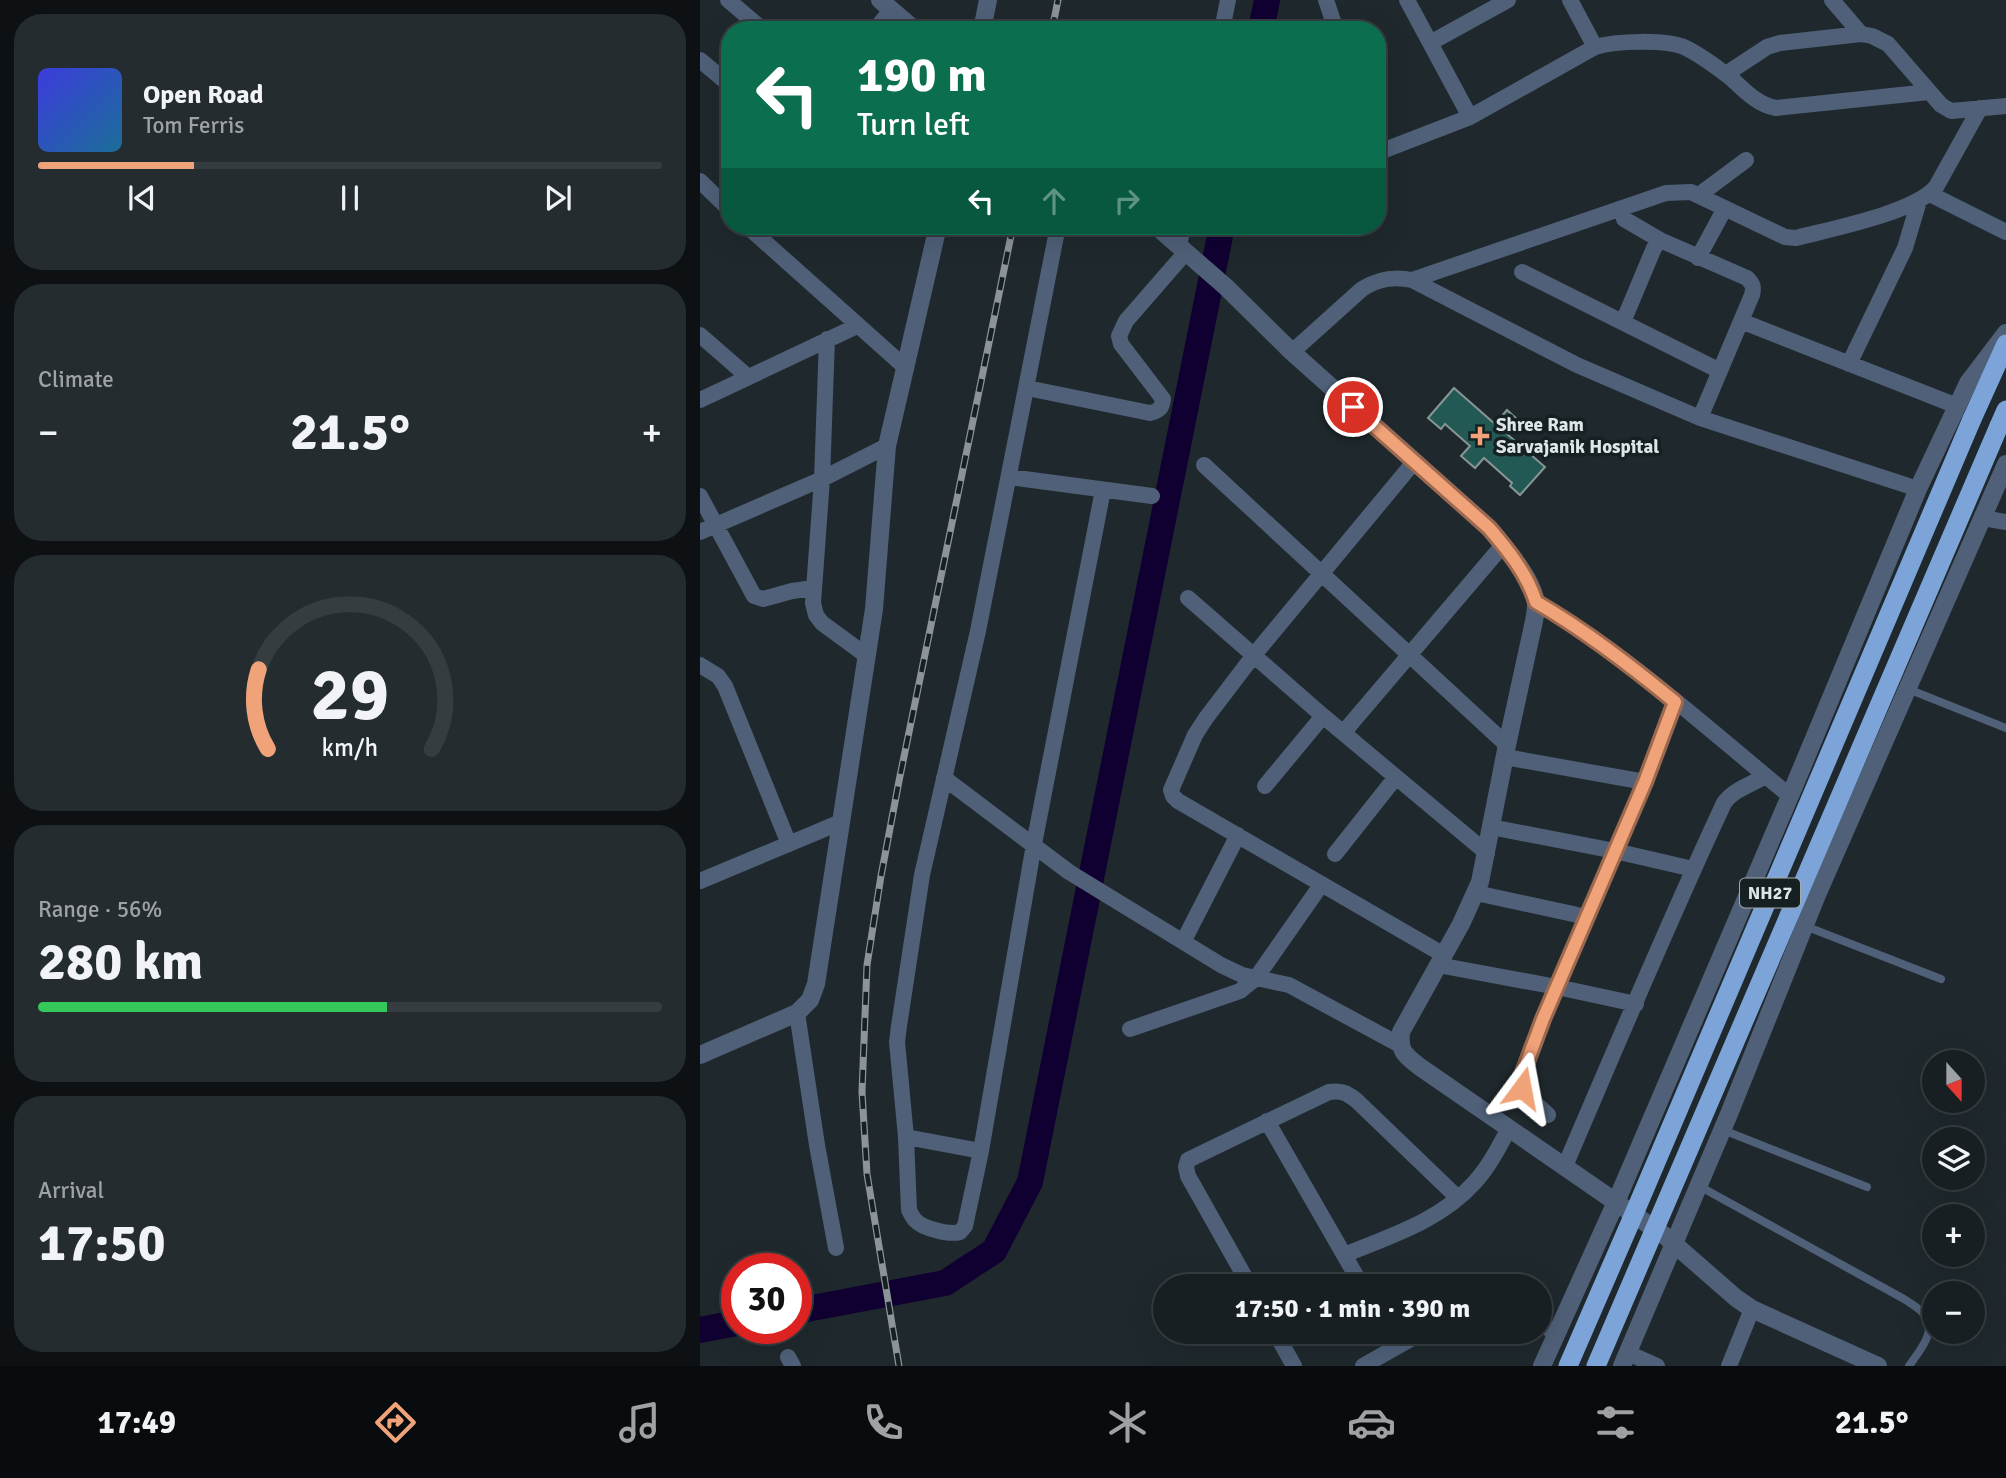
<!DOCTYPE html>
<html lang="en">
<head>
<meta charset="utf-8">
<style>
	:root { --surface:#171f22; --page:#242c2f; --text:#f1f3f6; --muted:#9ea2a5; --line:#363d40; --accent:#f0a279 }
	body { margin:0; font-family:Signika,sans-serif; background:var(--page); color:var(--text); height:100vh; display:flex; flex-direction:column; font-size:26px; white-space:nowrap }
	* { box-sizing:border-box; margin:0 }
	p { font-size:23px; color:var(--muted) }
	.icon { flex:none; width:38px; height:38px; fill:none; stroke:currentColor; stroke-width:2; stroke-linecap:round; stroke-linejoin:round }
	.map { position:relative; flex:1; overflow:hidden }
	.side { display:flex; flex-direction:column; gap:14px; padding:14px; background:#0d1113; width:700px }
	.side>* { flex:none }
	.hud { position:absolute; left:21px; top:21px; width:665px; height:214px; border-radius:28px; box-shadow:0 7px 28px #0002,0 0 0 2px var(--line); background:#0b6e4f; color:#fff; overflow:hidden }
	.needle { width:46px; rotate:159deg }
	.controls { position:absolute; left:1222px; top:1050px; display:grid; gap:14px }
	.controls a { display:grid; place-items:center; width:63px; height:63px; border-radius:50%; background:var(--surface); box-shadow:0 7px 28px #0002,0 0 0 2px var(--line); font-size:35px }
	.speed { position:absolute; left:21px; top:1253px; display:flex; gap:14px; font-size:35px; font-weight:700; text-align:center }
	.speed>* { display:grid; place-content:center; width:91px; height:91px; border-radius:50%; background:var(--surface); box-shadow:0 7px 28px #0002,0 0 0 2px var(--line); line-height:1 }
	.speed .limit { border:10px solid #d22; background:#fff; color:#111 }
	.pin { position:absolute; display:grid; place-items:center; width:60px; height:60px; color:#fff; margin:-30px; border:4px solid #fff; border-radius:50%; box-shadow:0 2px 7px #0007 }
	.me { position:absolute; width:77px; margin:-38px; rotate:13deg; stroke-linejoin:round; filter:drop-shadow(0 0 5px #0008) }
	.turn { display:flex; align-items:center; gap:24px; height:147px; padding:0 21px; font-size:32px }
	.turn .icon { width:91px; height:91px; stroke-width:2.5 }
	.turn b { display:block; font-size:49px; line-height:60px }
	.lanes { display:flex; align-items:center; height:66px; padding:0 21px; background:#0003; justify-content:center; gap:35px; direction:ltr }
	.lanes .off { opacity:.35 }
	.big { font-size:52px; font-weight:700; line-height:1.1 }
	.side .widget { flex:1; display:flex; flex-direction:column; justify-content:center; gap:10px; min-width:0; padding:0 24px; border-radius:28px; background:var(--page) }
	.side .dial { align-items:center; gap:0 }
	.dial svg { height:182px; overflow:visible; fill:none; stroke:var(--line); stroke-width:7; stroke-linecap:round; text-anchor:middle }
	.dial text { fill:var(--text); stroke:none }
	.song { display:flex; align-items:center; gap:21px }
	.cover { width:84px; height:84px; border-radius:10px; background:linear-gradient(135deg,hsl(240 70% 55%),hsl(200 70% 35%)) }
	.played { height:7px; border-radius:4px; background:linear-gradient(90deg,var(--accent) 25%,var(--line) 25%) }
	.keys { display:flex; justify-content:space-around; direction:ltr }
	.heat { display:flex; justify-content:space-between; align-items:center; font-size:38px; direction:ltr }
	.charge { height:10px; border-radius:5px; background:linear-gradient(90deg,#34c759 56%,var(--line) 0) }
	.trip { position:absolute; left:453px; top:1274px; width:399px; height:70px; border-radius:35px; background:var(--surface); box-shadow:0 7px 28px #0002,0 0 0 2px var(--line); font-weight:700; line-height:70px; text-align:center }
	.menu { display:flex; height:112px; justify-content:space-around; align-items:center; background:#090c0e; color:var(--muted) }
	.menu .icon { width:49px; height:49px }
	.menu .selected { color:var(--accent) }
	.menu b { font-size:32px; color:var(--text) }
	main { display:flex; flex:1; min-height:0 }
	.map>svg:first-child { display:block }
</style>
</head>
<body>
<main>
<section class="side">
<div class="widget">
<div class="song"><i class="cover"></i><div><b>Open Road</b><p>Tom Ferris</p></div></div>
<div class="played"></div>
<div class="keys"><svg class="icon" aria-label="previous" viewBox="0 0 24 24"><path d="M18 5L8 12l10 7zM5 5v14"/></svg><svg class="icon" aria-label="pause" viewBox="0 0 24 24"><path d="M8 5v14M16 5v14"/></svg><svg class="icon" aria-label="next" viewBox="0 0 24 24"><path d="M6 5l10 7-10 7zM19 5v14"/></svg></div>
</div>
<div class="widget"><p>Climate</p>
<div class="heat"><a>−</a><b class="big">21.5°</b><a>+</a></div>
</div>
<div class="widget dial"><svg viewBox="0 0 100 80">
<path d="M14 69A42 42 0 1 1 86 69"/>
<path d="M14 69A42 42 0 0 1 10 34" stroke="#f0a279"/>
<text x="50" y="56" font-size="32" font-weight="700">29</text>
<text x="50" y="72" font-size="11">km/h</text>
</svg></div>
<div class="widget"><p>Range · 56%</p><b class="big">280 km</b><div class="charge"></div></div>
<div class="widget"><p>Arrival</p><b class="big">17:50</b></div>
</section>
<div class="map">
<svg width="1306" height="1366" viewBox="0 0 1306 1366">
	<rect width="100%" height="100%" fill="#1f292d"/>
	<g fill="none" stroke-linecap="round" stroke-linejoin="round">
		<path stroke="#100032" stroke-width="26" d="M561 30 567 0
			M96 1311 245 1283 294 1251 330 1182 522 226
			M0 1330 37 1323"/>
	</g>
	<path fill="#235954" stroke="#889694" stroke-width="2" d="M754 388 795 424 807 410 819 421 807 434 845 467 820 495 810 486 812 483 784 458 775 468 761 456 770 446 745 424 741 429 728 418Z"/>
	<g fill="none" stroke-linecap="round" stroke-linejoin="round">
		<path stroke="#4f6078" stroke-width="8" d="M1208 689 1306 728
			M1105 926 1241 979
			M1023 1130 1167 1187
			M999 1186 1204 1299C1210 1303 1217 1307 1222 1312 1240 1329 1219 1351 1209 1366"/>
		<path stroke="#4f6078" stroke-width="16" d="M28 0 63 30
			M626 0 636 30
			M707 0 770 117
			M870 0 895 47
			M1132 0 1161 34
			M175 30 191 10
			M522 30 528 0
			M730 43 808 0
			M0 60 30 85
			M1026 74 1067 47 1080 43 1161 34 1172 36 1188 44 1241 105 1251 111 1306 106
			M677 153 770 117 895 47C915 41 967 39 986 48 1002 56 1018 68 1032 79 1045 91 1058 105 1076 108L1229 92
			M0 181 30 210
			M1230 194 1306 232
			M999 195 1046 160
			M924 219 960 240
			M47 226 206 368
			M358 226 278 631 222 875 199 1026 197 1042 206 1137 209 1210C210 1212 214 1219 215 1220 223 1229 250 1235 260 1232L265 1226 281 1151 334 844 403 490
			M479 246 483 226
			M998 258 1025 208
			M822 272 1020 371
			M712 280 966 193 991 192 1085 237 1096 238C1130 229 1214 213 1236 187L1280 108
			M1041 321 1257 406
			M923 322 954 248 960 240 1047 278C1053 284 1054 287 1052 295L1000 418
			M0 335 47 376
			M127 339 122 479 113 603 116 615 122 623 167 656
			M592 352 662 289C678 279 693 276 712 280L877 365 1000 418 1218 489
			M1149 364 1205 248 1219 201
			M327 388 450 413C459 411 462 408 463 399L421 344 419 336 426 321 486 252
			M0 400 157 326
			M714 462 554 655 506 718 495 735 471 790 473 796 478 801 744 955
			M504 465 807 745
			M309 477 452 496
			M0 496 54 596 63 599 92 591 114 588
			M1283 518 1306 522
			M0 532 122 479 187 446
			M488 598 623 716 787 853
			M836 602C928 655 1008 729 1090 796
			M0 665 18 676 25 686 89 844
			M643 733 803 545
			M805 757 945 782
			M244 778 369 872 521 965 542 975 589 985 700 1045
			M565 786 623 716
			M791 827 915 851 993 869
			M635 854 696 777
			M0 881 141 822
			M776 893 887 917
			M483 942 538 835
			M738 965 857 987 936 1004
			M97 1013 117 1145 136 1248
			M430 1029 540 991 556 978 621 885
			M848 1115 824 1093 822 1088 821 1078 843 1019 945 782 975 702
			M567 1121 662 1286
			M206 1137 281 1151
			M865 1166C917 1045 968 923 1024 803 1034 789 1051 785 1065 776
			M644 1255C690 1236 740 1221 774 1183 789 1167 799 1147 809 1128
			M550 1286 488 1176 486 1167 488 1160 629 1092C641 1090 647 1093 656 1100L758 1198
			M840 1324 857 1333
			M575 1332 594 1366
			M688 1332 697 1347
			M928 1353 957 1366
			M88 1357 93 1366
			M663 1366 723 1332
			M1029 1366 1052 1309"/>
		<path stroke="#4f6078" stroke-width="18" d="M180 0 215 30
			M282 30 288 0
			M456 226 526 287 592 352 789 528C804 546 834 580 836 604 836 610 835 616 834 621L807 745 780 882 761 924 701 1032C699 1052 705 1055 720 1067L965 1236 1036 1298 1052 1309 1178 1366
			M0 1055 97 1013 110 1000 116 984 174 609 187 446 238 226
			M842 1366 916 1202 1090 796 1218 489 1268 383 1306 333
			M922 1366 1029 1114 1117 895 1306 464"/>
		<path stroke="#7ca4d8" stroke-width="19" d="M1272 419 1306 344
			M1299 426 1306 410"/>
		<defs>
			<path id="rail" d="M352 30 358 0
				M199 1366 167 1174 162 1092 167 965 181 876 199 781 313 226"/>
		</defs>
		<use href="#rail" stroke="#8c9498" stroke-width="7"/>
		<use href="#rail" stroke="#152023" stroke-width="4.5" stroke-dasharray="13" stroke-linecap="butt"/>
		<path stroke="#7ca4d8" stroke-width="19" d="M868 1366 934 1214 1272 419
			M896 1366 1299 426"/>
	</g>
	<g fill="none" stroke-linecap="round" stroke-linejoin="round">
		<defs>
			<path id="route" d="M653 407 789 528C808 550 827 574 836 602 886 631 930 665 975 702L945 782 843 1019 821 1078 822 1088"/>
		</defs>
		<use href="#route" stroke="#9c694f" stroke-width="18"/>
		<use href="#route" stroke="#f0a279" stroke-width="12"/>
	</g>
	<path fill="#f0a279" stroke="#152023" stroke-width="2.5" d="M776.5 425.5h7v7h7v7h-7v7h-7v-7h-7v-7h7z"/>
	<g text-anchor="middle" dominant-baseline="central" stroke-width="7" stroke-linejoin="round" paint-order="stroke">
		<rect fill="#152023" stroke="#a2aaad" stroke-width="2" x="1040" y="878.5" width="60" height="29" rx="5"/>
		<g font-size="18" font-weight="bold" fill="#dee5e8">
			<text x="1070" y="893">NH27</text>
		</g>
		<g font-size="19" font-weight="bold" fill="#dee5e8" stroke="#152023" text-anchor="start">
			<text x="796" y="425">Shree Ram<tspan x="796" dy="22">Sarvajanik Hospital</tspan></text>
		</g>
	</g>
</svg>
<div class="controls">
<a><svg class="needle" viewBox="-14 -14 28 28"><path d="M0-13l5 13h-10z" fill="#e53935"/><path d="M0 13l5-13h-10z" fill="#9ea2a5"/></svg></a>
<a><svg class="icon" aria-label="layers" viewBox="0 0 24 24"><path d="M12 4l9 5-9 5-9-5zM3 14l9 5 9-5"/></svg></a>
<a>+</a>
<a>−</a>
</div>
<div class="speed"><div class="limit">30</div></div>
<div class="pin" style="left:653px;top:407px;background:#d93025"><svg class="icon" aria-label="arrive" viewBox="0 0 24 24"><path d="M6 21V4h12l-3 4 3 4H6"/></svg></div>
<svg class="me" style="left:822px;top:1088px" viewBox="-20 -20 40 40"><path d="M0-17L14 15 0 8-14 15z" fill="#f0a279" stroke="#fff" stroke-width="4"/></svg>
<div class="trip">17:50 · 1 min · 390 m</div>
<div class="hud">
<div class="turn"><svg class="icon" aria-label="left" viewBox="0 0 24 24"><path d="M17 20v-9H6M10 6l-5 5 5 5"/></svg><div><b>190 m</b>Turn left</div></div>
<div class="lanes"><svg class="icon" aria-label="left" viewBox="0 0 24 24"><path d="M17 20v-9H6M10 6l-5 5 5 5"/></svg><svg class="icon off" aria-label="ahead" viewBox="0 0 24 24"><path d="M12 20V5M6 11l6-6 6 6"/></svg><svg class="icon off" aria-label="right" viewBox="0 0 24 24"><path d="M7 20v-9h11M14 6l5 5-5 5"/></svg></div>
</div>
</div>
</main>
<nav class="menu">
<b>17:49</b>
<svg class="icon selected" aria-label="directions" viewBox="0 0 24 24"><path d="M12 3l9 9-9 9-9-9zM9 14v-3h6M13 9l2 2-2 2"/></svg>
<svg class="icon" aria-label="music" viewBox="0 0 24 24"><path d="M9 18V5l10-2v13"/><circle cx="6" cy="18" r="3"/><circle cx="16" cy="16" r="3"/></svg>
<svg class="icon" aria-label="phone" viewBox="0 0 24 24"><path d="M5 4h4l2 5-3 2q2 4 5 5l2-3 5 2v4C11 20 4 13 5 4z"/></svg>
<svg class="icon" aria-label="climate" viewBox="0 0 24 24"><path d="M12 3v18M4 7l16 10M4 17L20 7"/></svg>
<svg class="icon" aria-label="car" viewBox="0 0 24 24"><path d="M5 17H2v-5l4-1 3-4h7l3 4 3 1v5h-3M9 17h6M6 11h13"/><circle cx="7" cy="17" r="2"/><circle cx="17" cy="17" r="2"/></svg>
<svg class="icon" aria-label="filters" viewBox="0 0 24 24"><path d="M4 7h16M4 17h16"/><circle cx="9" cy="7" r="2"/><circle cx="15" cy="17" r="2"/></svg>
<b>21.5°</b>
</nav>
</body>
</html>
